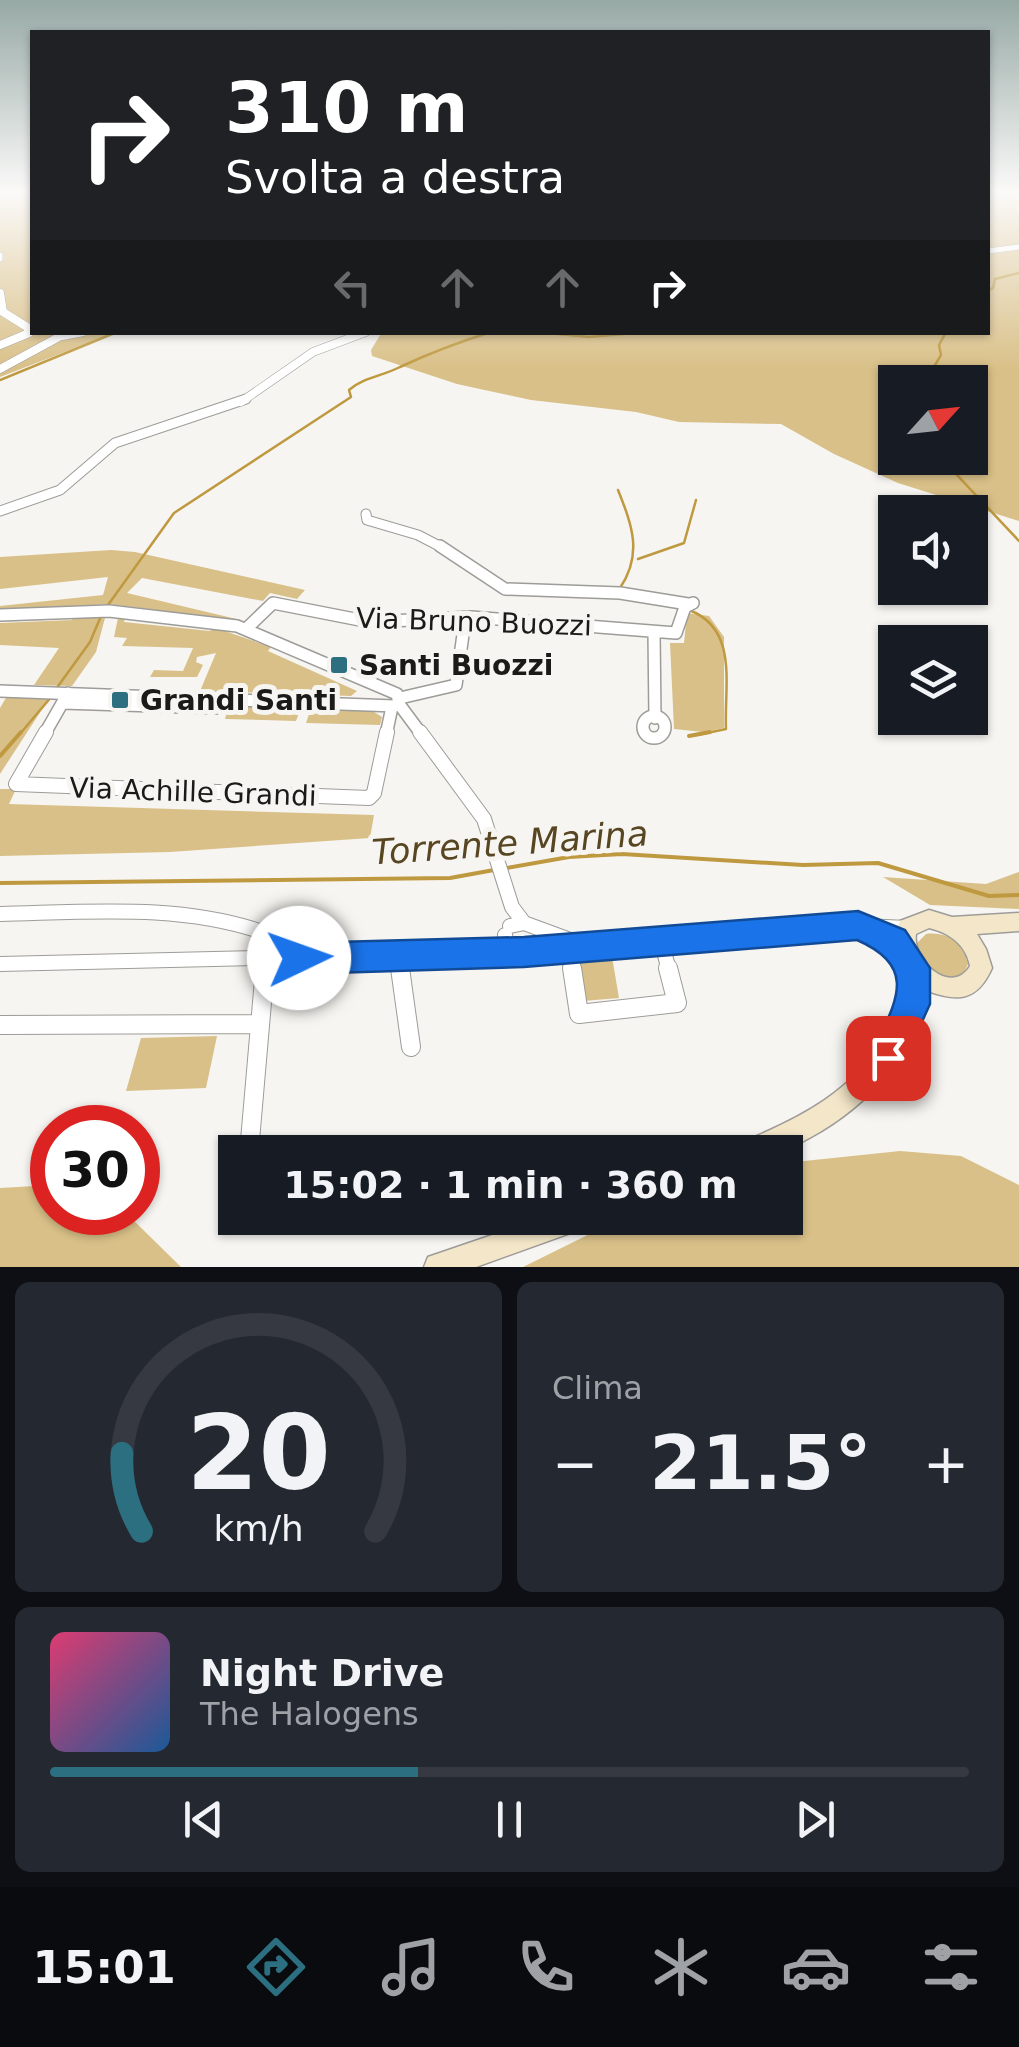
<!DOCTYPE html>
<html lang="it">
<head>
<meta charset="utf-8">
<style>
	:root { --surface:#171b24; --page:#242831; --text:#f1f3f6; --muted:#9ea1a6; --line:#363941; --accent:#2b6f80 }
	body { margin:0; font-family:"DejaVu Sans",sans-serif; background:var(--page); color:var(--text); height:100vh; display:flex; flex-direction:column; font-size:38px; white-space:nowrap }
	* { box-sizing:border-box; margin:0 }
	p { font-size:32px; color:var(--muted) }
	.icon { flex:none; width:55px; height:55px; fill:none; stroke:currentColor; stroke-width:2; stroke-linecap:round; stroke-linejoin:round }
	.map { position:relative; height:1267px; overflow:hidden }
	.sheet { display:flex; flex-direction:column; gap:15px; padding:15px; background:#0d0f14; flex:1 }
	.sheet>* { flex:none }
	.guide { position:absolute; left:30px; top:30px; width:960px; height:305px; border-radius:0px; box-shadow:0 2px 8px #0004; background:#202124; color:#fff; overflow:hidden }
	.needle { width:65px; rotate:63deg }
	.fabs { position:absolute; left:878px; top:365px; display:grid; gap:20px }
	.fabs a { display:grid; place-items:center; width:110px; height:110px; border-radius:0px; background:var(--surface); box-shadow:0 2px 8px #0004; font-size:50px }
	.speed { position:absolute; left:30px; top:1105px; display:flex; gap:20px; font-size:50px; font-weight:700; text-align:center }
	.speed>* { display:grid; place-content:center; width:130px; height:130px; border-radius:50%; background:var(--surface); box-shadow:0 2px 8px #0004; line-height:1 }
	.speed .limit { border:15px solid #d22; background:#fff; color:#111 }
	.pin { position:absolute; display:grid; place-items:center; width:85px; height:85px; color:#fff; margin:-42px; border-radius:20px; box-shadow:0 5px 15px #0006 }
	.me { position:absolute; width:110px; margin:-55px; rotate:87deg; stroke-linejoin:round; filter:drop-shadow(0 0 8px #0008) }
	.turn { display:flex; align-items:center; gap:35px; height:210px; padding:0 30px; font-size:45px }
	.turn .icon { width:130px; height:130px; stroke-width:2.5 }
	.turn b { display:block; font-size:70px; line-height:85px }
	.lanes { display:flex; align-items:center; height:95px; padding:0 30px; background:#0003; justify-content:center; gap:50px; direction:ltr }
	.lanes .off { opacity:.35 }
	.big { font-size:75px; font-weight:600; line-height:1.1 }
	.sheet .widget { flex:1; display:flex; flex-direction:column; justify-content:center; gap:15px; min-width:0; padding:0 35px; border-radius:15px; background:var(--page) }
	.sheet .dial { align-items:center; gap:0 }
	.dial svg { height:260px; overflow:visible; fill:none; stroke:var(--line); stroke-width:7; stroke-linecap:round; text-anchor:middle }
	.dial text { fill:var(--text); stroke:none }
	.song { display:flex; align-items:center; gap:30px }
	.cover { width:120px; height:120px; border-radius:15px; background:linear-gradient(135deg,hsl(340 70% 55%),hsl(210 70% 35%)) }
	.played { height:10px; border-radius:5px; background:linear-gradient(90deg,var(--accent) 40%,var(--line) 40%) }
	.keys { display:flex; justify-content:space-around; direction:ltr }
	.heat { display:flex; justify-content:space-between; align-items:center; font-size:55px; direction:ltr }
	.sheet .tiles { flex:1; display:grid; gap:15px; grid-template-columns:1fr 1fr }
	.widget:last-child { grid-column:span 2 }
	.trip { position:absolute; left:218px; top:1135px; width:585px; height:100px; border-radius:0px; background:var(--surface); box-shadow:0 2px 8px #0004; font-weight:600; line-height:100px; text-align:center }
	.menu { display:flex; height:160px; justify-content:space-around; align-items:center; background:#090b0e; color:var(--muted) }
	.menu .icon { width:70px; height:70px }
	.menu .active { color:var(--accent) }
	.menu b { font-size:45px; color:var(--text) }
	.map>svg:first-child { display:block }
</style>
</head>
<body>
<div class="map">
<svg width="1019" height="1267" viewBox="0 0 1019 1267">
	<rect width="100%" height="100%" fill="#f7f5f1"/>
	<path fill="#d9c088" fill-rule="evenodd" d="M0 193H32V332L114 333 0 377Z
		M988 193H1019V521L898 483 834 454 781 424 679 422 636 412 531 400 457 384 372 356 371 350 382 332H988ZM895 382H970V458H895Z
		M111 550 135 552 305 590 297 599 270 593 263 601 142 578 127 593 245 621 109 604 0 611V606L103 595 108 577 0 589V557Z
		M687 613 709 616 724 637V728L703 732 674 729 670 643H684Z
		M106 614 96 652 72 686 34 685 59 648 0 645V623L72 620 74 615Z
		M118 618 125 619 124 622 210 631 213 627 271 647 268 651 357 691 351 696 200 691 216 653 197 657 196 662 203 665 197 677H150L154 670 183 671 193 648 122 646 127 638 114 637Z
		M7 696 50 697 0 774V708Z
		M229 705 301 708 296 721 225 719Z
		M311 708 371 710 382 717 380 725 306 723Z
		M0 789H16L9 804 374 815 370 838 170 852 0 856Z
		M1019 872V909L930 905 883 877 986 884Z
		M926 934C947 931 964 943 968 964L963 975C940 983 919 967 917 943Z
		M611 951 619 998 583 1001 576 954Z
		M217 1036 206 1088 126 1091 141 1038Z
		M900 1151 961 1156 1019 1185V1267H523L622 1218H785V1163Z
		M52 1185V1212L126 1213 181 1267H0V1188Z"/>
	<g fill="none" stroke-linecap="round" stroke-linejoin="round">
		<path stroke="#bf9940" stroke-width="2.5" d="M988 290 993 288 995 279 1019 273
			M538 332 589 337 646 332
			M0 380 117 332
			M925 382 941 355 939 345 946 332
			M941 458 1019 541
			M618 490C632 525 643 554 620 588
			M638 559 684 543 696 500
			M108 605 174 513 351 397 349 390C364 377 383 376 400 367 430 353 459 342 491 332
			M689 610C739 629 724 685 726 729L697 735
			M56 689 90 642 101 616
			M19 735 52 696"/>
		<path stroke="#bf9940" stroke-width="4" d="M689 736 710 732
			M0 756 21 732
			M507 868 569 857 622 854 803 865 878 863 989 896 1019 895
			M0 883 450 878 494 870"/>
		<defs>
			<path id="minor-far5" d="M988 251 1019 247
				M0 255V259"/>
			<path id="minor-far4" d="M0 293 3 312 27 327 29 333 0 345
				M62 336 83 332
				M0 369 68 332
				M241 402 313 352 366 332"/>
			<path id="minor-far3" d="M0 511 60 490 115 443 246 399
				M366 514 367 520 418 535 445 549"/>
			<path id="minor-far2" d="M440 546 505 589 620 593 688 604
				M0 615 109 611 237 626 397 694 399 704 422 735
				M246 629 273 603 370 622 471 617 676 633 685 607 693 603
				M654 632 655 718
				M0 691 395 706
				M400 698 456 685 465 620
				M63 703 215 708 218 698
				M643 727a11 11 0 1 1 22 0a11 11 0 1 1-22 0Z
				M44 735 68 693
				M386 735 392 707"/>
			<path id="minor-far1" d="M46 732 16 784 369 798 374 793 387 732
				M420 732 484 819 512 907 524 923
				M0 914C89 912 183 903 268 934L265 970
				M510 926 524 923 581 944
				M505 935 507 944 519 952 842 925 907 928
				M661 941 669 970
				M569 949 572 970
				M398 954 400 970
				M0 964 519 952"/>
			<path id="minor" d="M400 968 411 1047
				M572 968 579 1014 677 1003 668 968
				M0 1025 260 1024
				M249 1152 265 968"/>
			<path id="secondary" d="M929 910 952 917 1019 913V931L977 934 986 949 992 968C977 1002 957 1002 925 990 917 1054 866 1107 811 1137 800 1143 787 1151 775 1152 763 1154 749 1152 737 1152L740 1143C799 1119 855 1091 887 1033 895 1019 902 1005 904 989 906 961 887 951 900 921ZM929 928C950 933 966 945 970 966 952 996 912 962 916 934Z
				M542 1218H591L587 1227 476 1267H424L428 1257Z"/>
		</defs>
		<use href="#minor-far5" stroke="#9e9c98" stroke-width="6"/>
		<use href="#minor-far4" stroke="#9e9c98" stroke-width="9"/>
		<use href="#minor-far3" stroke="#9e9c98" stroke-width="11"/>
		<use href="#minor-far2" stroke="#9e9c98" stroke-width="14"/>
		<use href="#minor-far1" stroke="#9e9c98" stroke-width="16"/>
		<use href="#minor" stroke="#9e9c98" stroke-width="20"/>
		<use href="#secondary" stroke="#9e9c98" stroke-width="3"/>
		<use href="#minor-far5" stroke="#fff" stroke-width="5"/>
		<use href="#minor-far4" stroke="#fff" stroke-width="8"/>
		<use href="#minor-far3" stroke="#fff" stroke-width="9"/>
		<use href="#minor-far2" stroke="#fff" stroke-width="11"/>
		<use href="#minor-far1" stroke="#fff" stroke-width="14"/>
		<use href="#minor" stroke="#fff" stroke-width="18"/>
		<use href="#secondary" fill="#f4e7c9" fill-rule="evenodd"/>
	</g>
	<linearGradient id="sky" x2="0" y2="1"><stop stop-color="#97a9a5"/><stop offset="0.52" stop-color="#fbfaf9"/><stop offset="1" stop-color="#fbfaf9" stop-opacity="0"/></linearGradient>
	<rect width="1019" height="370" fill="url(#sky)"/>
	<path fill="#1a73e8" stroke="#114b97" stroke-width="2.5" d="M858 911 905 930 930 968V1004L900 1070 888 1076 876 1070 870 1058C891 1008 924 969 857 940L524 967 299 974 287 969 283 958 287 948 299 943 524 937Z"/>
	<g fill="#2b6f80" stroke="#f7f5f1" stroke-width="4">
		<rect x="329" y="655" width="20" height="20" rx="5"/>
		<rect x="110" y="690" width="20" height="20" rx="5"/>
	</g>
	<g text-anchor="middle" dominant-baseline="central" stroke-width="10" stroke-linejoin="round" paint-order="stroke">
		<g font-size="28" fill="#1b1a19" stroke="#f7f5f1">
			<text transform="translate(474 622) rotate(2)">Via Bruno Buozzi</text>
			<text transform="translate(193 792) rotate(2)">Via Achille Grandi</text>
		</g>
		<g font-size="28" font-weight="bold" fill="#1b1a19" stroke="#f7f5f1" text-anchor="start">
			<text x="359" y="665">Santi Buozzi</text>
			<text x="140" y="700">Grandi Santi</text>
		</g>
		<g font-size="35" font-style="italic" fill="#574621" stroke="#f7f5f1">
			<text transform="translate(510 843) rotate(-4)">Torrente Marina</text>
		</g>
	</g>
</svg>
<div class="fabs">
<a><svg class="needle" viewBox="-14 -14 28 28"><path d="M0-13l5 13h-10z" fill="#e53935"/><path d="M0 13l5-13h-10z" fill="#9ea1a6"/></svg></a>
<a><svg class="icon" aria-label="sound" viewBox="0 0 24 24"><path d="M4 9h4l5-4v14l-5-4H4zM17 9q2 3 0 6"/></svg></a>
<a><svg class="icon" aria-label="layers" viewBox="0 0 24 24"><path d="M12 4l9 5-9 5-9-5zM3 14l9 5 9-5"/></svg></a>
</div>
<div class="speed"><div class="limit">30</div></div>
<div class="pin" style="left:888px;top:1058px;background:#d93025"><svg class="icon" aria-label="arrive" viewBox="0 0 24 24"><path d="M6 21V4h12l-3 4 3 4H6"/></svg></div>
<svg class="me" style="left:299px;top:958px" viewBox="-20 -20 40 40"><circle r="19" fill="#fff"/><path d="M0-13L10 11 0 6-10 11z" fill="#1a73e8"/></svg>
<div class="trip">15:02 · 1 min · 360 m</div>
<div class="guide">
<div class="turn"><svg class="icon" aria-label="right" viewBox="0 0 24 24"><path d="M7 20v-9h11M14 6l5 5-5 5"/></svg><div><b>310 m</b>Svolta a destra</div></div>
<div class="lanes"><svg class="icon off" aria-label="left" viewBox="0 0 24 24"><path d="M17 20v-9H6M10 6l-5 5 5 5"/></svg><svg class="icon off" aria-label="ahead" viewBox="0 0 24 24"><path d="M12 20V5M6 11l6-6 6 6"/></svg><svg class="icon off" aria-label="ahead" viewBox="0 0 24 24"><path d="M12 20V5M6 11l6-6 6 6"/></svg><svg class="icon" aria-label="right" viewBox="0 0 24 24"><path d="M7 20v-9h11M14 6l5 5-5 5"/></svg></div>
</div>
</div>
<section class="sheet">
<div class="tiles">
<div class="widget dial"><svg viewBox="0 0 100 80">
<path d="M14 69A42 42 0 1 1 86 69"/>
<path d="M14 69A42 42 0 0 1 8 45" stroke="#2b6f80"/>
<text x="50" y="56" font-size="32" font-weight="700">20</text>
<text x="50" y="72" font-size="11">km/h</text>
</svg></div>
<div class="widget"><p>Clima</p>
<div class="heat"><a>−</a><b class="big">21.5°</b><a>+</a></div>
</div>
<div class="widget">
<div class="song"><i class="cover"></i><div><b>Night Drive</b><p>The Halogens</p></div></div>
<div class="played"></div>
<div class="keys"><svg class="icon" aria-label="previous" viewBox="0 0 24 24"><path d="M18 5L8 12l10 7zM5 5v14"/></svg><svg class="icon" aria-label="pause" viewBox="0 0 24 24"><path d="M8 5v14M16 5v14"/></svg><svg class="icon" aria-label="next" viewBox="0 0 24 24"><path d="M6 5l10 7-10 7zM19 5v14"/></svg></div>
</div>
</div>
</section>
<nav class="menu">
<b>15:01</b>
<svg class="icon active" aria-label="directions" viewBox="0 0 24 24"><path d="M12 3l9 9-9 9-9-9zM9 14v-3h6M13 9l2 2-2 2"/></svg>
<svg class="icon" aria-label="music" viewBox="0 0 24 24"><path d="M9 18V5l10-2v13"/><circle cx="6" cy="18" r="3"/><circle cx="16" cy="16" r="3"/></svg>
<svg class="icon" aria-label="phone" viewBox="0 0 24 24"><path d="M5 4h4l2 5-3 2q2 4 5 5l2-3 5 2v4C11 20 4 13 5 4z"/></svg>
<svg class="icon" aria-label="climate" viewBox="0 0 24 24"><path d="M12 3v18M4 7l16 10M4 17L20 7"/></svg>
<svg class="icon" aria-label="car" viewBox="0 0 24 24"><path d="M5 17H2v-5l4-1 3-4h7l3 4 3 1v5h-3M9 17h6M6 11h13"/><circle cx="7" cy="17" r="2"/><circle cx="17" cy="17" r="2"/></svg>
<svg class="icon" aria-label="filters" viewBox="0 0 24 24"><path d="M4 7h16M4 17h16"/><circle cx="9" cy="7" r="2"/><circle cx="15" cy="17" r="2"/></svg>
</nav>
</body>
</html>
